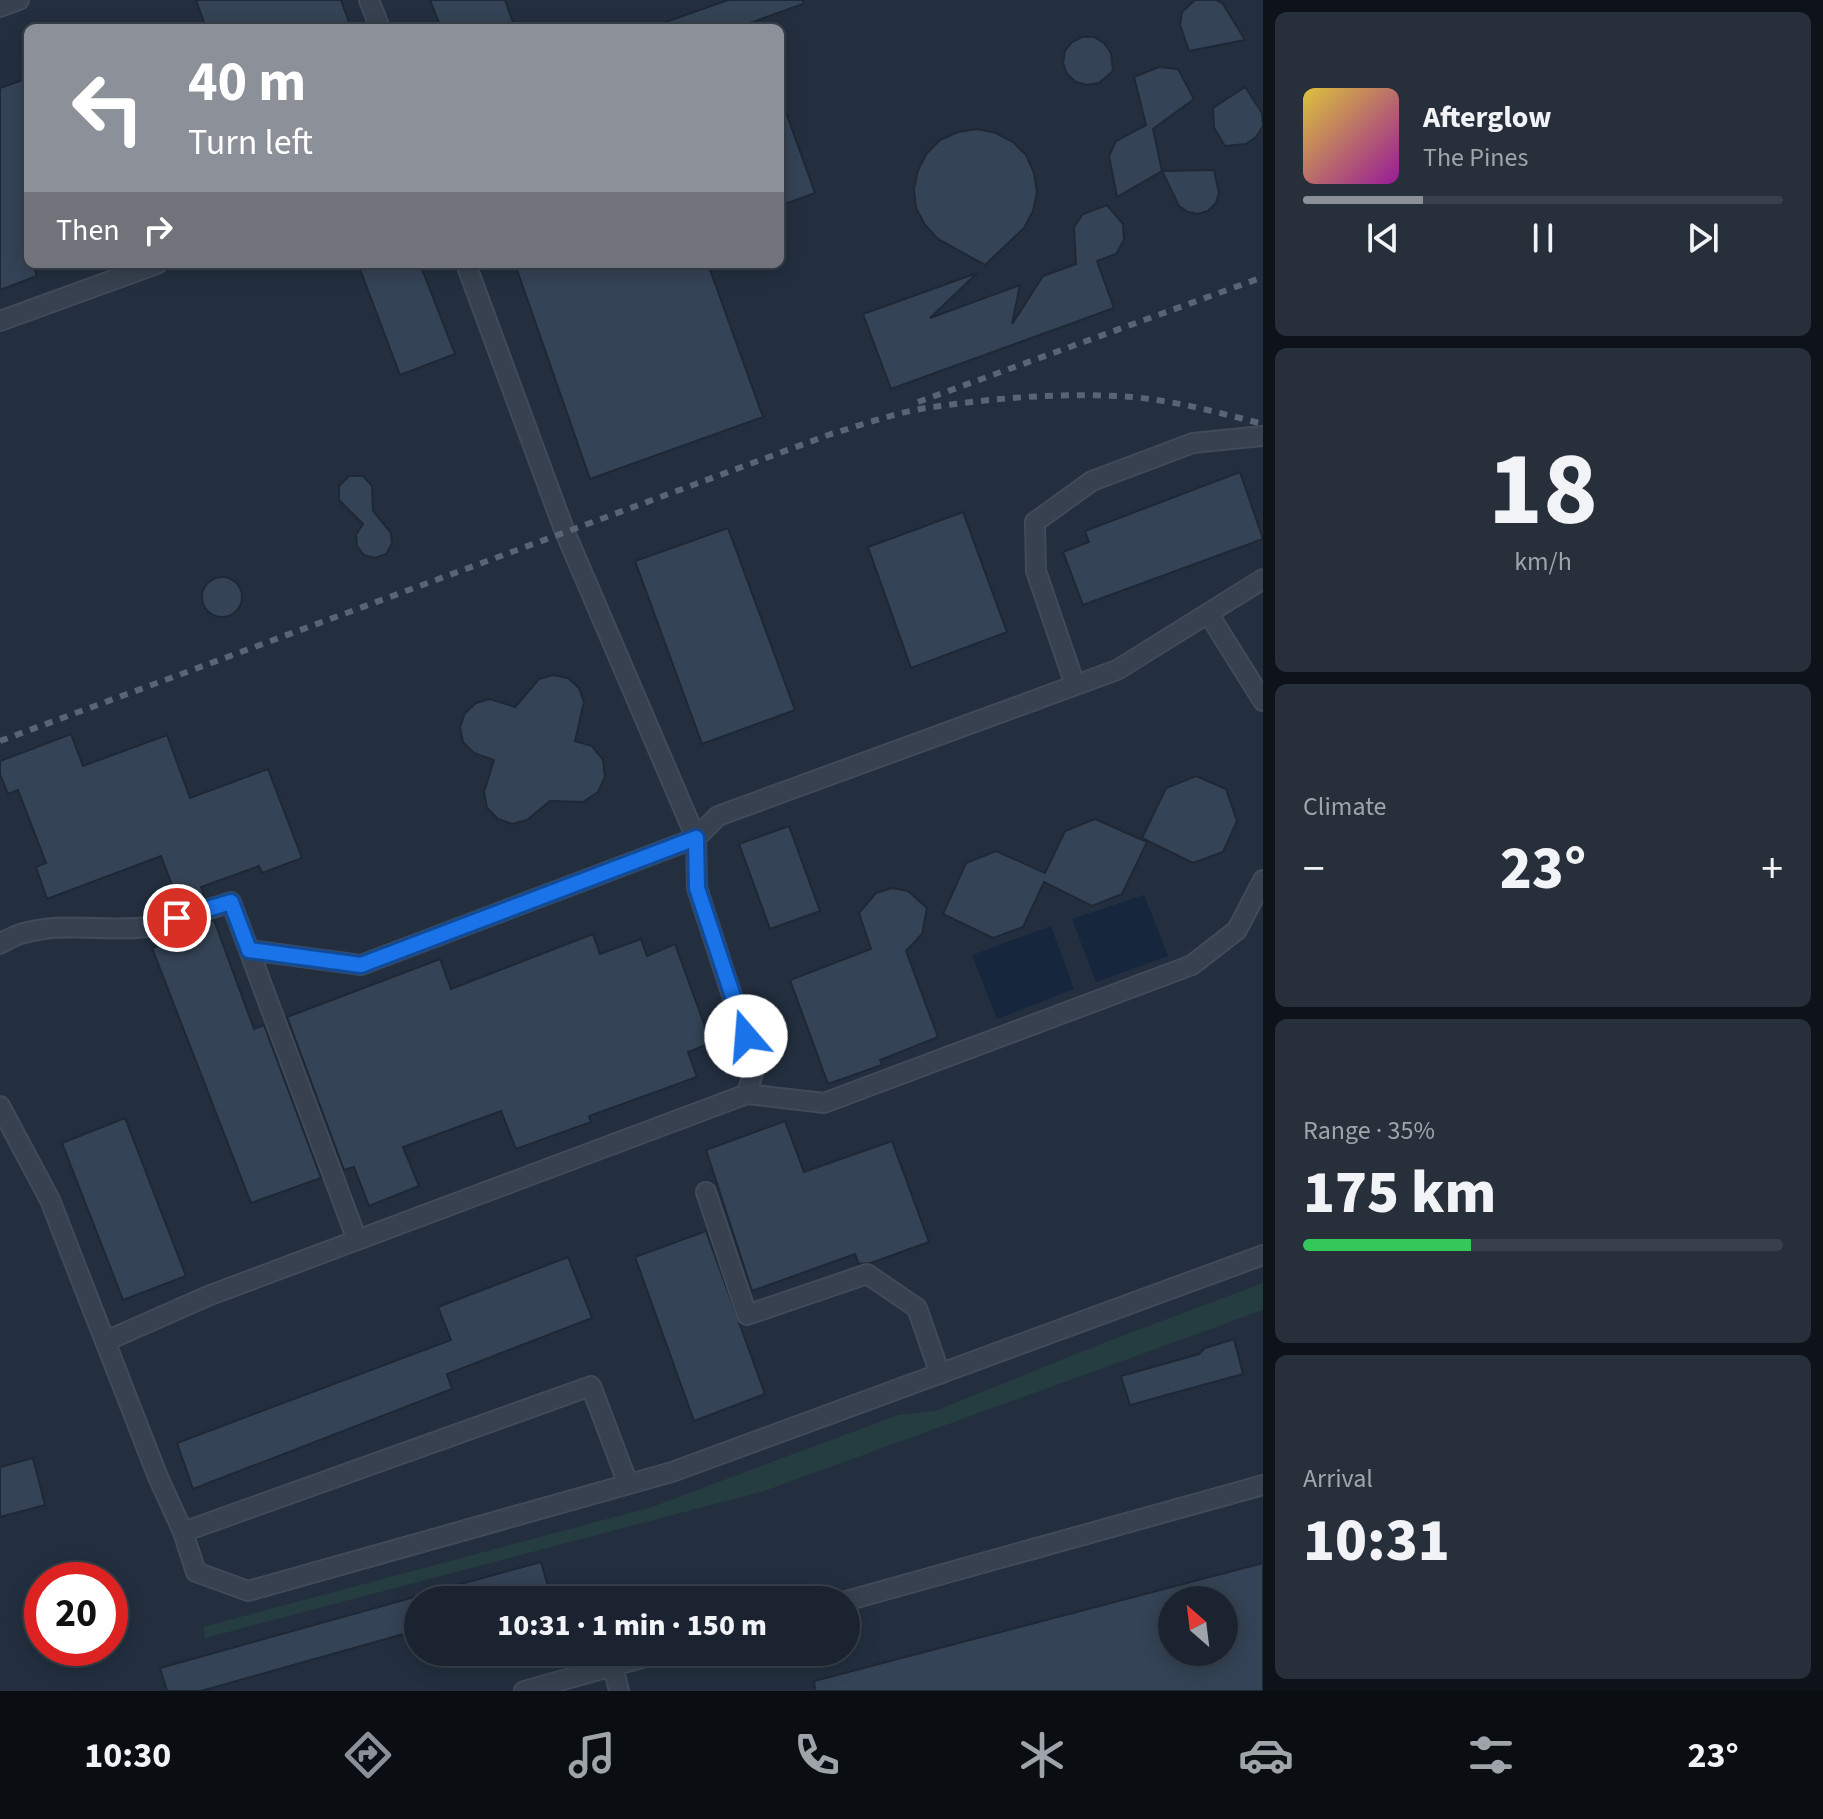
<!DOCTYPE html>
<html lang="en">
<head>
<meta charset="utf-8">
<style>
	:root { --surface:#1a232f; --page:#272f3b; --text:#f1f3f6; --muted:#9fa4aa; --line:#38404b; --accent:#8c9099 }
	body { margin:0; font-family:"Source Sans 3",sans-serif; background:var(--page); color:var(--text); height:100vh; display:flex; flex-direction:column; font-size:30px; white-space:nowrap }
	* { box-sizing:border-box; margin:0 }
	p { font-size:26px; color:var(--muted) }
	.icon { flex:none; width:44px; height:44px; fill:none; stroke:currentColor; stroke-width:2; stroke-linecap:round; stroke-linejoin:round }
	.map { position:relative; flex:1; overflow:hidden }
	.side { display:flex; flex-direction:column; gap:12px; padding:12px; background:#0e131a; width:560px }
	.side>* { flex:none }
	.banner { position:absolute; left:24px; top:24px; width:760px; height:244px; border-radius:12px; box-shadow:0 4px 20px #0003,0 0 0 2px var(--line); background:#8c9099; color:#fff; overflow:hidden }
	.needle { width:52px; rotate:332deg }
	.fabs { position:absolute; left:1158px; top:1586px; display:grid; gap:16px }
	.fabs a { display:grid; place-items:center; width:80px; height:80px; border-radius:50%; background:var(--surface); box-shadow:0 4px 20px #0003,0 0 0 2px var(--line); font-size:40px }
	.speed { position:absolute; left:24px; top:1562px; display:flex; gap:16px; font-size:40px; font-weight:700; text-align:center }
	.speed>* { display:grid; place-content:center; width:104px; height:104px; border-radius:50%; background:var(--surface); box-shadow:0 4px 20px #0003,0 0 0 2px var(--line); line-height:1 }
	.speed .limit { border:12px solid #d22; background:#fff; color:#111 }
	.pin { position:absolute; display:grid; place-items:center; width:68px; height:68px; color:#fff; margin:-34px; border:4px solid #fff; border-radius:50%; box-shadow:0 2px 8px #0007 }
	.me { position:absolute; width:88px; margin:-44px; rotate:342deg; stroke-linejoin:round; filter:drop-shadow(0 0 6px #0008) }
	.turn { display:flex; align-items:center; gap:28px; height:168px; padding:0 32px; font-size:36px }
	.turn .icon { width:104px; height:104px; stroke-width:2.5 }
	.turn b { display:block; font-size:56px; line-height:68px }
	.then { display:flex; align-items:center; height:76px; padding:0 32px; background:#0003; gap:16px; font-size:30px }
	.big { font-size:60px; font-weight:800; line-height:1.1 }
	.side .widget { flex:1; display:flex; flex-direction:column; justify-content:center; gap:12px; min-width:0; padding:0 28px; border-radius:12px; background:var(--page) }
	.side .dial { align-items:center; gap:0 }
	.dial b { font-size:104px; line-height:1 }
	.song { display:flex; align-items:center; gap:24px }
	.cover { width:96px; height:96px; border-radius:12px; background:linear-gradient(135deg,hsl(50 70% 55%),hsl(300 70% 35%)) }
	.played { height:8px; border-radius:4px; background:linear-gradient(90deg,var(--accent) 25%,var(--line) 25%) }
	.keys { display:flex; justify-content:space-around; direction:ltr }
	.heat { display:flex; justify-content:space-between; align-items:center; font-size:44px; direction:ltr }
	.charge { height:12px; border-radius:6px; background:linear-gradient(90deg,#34c759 35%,var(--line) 0) }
	.trip { position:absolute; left:404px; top:1586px; width:456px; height:80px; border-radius:40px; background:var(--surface); box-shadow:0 4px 20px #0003,0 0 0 2px var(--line); font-weight:800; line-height:80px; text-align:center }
	.tabs { display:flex; height:128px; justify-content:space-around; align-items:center; background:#0a0e13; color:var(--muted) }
	.tabs .icon { width:56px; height:56px }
	.tabs .on { color:var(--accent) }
	.tabs b { font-size:36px; color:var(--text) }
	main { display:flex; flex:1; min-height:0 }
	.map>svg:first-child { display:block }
</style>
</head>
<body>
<main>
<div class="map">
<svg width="1263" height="1691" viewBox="0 0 1263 1691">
	<rect width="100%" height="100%" fill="#232f3f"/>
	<path fill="#253d40" d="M1263 1283V1310L764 1491 205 1638 203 1627 652 1507 898 1415 935 1411 1103 1343Z"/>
	<path fill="#15263d" d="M1144 895 1168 956 1096 982 1072 919Z
		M1051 926 1074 989 997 1019 972 955Z"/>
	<path fill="#344355" stroke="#1e2836" stroke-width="2" fill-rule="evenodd" d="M196 0H341L351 28H206Z
		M430 0H505L515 28H441Z
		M728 0H803V4L736 28H661L660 24Z
		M1195 0H1216L1223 4 1245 40 1189 51 1180 25 1182 12Z
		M1082 37H1094L1104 43 1111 53 1113 71 1099 83 1087 85 1076 82 1067 74 1063 63 1065 51 1072 42Z
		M1159 67 1178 69 1194 99 1153 129 1162 171 1117 197 1109 156 1116 141 1146 125 1134 77Z
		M28 78V264H33L37 276 0 290V88Z
		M1245 87 1262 113 1263 126 1256 137 1246 144 1225 146 1214 128 1213 108Z
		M784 107 815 193 780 206V108Z
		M977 129 996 133 1013 142 1026 155 1034 173 1037 192 1033 211 1024 228 985 265 938 239 925 225 916 208 914 189 918 170 927 153 940 140 958 132Z
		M1214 170 1219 193 1216 203 1208 211 1198 214 1188 212 1179 206 1162 171Z
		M1107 205 1123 224 1124 240 1116 254 1097 261 1114 308 891 389 863 314 977 273 930 318 1020 285 1012 324 1043 276 1076 264 1074 227 1083 214Z
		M358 264H420L455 354 400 375Z
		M515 264H708L763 417 590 479Z
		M1240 472 1263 539 1083 605 1063 552 1089 542 1085 531Z
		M349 476H363L372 486 373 511 391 533 392 544 386 554 375 558 364 555 357 546 356 535 363 524 339 500V486Z
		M963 512 1007 632 911 668 868 547Z
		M728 528 795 710 702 744 635 561Z
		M202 597a20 20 0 1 1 40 0a20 20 0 1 1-40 0Z
		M553 675 568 678 579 688 584 702 575 741 592 746 603 760 605 777 598 792 583 802 550 801 527 820 512 824 498 819 487 808 484 792 494 760 474 753 463 742 460 727 465 713 476 703 490 699 515 707 539 679Z
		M71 734 83 766 167 735 190 798 268 769 302 858 262 873 259 866 201 887 205 898 180 906 161 856 47 899 36 867 46 863 18 790 8 794 0 774V761Z
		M1196 776 1226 789 1237 821 1223 852 1193 863 1142 838 1166 788Z
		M1095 819 1147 842 1122 894 1092 906 1044 882 1023 927 993 938 943 914 966 863 996 851 1045 873 1065 831Z
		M789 826 820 911 770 929 739 844Z
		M892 888 908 891 927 908 922 934 906 951 938 1037 880 1060 882 1065 828 1084 790 980 871 949 859 913 876 893Z
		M214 920 254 1029 264 1025 321 1178 251 1203 152 948 190 934 188 929Z
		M593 934 600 954 641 939 647 956 675 944 711 1043 688 1052 697 1077 589 1116 591 1122 516 1149 501 1111 403 1147 419 1186 369 1206 354 1167 344 1170 287 1017 440 959 451 989Z
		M125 1118 186 1276 123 1300 62 1143Z
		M785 1121 804 1172 892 1141 929 1242 871 1263 859 1264 855 1254 752 1291 706 1150Z
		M706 1231 765 1394 694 1421 635 1257Z
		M568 1257 592 1318 447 1374 452 1389 193 1489 177 1443 451 1340 438 1307Z
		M1234 1339 1243 1374 1130 1405 1121 1376 1199 1354 1205 1348Z
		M33 1458 45 1505 0 1517V1467Z
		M541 1562 550 1593 524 1600H437L435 1591Z
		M1263 1563V1691H815L814 1681ZM1172 1600H1224V1652H1172Z
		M418 1596V1630L201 1691H167L160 1668Z"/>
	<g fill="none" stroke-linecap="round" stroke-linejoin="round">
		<defs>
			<path id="service" d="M369 0 380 28
				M0 7 19 0
				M0 321 157 264
				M1208 613 1263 701
				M1075 685 1036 571 1035 522 1092 481 1193 443 1263 436
				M0 944C43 915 108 935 153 926 179 920 205 910 231 902L357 1240
				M249 950 361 965 696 838 565 532 466 264
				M747 1094 824 1103 1192 965 1237 930 1263 880
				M0 1106 50 1200 158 1477 183 1532 196 1572 248 1591 672 1472 1263 1255
				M706 1192 747 1315 867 1274 917 1308 940 1374
				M106 1341 208 1296 747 1094 755 1066 697 888 696 838 718 816 1117 670 1263 579
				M183 1532 591 1386 628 1484
				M846 1601 1263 1485
				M613 1666 664 1652
				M524 1691 613 1666 619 1691"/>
		</defs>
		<use href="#service" stroke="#404a58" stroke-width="22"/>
		<use href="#service" stroke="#37414f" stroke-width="18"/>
		<path stroke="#586576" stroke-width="6" stroke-dasharray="8 8" stroke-linecap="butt" d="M918 402 1263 277
			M0 741 831 434C862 425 894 413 926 408 993 398 1064 392 1132 397 1177 401 1220 413 1263 424"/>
	</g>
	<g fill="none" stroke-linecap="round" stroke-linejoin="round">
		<defs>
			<path id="route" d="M177 918 231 902 249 950 361 965 696 838 697 888 746 1036"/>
		</defs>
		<use href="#route" stroke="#114b97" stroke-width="20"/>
		<use href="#route" stroke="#1a73e8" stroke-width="14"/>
	</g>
</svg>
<div class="fabs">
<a><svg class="needle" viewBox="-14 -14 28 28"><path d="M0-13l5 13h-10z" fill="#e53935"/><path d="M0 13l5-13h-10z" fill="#9fa4aa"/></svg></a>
</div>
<div class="speed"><div class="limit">20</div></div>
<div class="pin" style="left:177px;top:918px;background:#d93025"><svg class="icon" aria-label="arrive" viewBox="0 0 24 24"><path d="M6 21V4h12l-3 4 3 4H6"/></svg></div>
<svg class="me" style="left:746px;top:1036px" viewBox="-20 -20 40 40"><circle r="19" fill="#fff"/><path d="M0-13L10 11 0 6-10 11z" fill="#1a73e8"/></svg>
<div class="trip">10:31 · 1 min · 150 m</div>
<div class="banner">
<div class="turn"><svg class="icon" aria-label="left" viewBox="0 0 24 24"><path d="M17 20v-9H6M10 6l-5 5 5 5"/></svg><div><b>40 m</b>Turn left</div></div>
<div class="then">Then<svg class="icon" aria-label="right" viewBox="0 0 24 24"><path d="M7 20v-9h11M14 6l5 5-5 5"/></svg></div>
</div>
</div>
<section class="side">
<div class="widget">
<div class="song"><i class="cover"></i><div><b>Afterglow</b><p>The Pines</p></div></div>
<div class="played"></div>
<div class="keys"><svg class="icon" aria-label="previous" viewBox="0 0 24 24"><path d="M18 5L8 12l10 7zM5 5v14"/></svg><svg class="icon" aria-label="pause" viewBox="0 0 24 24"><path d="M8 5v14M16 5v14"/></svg><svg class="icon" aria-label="next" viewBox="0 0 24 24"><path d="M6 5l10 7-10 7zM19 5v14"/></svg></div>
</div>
<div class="widget dial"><b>18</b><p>km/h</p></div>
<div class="widget"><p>Climate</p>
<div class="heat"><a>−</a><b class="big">23°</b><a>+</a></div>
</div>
<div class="widget"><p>Range · 35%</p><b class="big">175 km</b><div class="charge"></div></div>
<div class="widget"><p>Arrival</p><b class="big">10:31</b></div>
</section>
</main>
<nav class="tabs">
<b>10:30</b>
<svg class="icon on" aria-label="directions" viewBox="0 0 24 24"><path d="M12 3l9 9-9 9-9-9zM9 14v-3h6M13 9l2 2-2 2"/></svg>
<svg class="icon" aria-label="music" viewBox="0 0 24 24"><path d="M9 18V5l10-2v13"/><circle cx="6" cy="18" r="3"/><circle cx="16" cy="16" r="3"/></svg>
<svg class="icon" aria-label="phone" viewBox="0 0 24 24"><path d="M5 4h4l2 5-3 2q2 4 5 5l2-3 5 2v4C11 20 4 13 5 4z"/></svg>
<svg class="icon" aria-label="climate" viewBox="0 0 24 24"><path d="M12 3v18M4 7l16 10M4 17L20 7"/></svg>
<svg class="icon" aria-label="car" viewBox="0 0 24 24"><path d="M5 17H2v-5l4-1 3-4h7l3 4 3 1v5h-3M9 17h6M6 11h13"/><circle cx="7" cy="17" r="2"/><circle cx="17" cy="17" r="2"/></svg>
<svg class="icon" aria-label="filters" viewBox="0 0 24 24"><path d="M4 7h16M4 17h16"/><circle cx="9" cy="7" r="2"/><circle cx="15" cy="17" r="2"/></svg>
<b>23°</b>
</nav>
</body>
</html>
